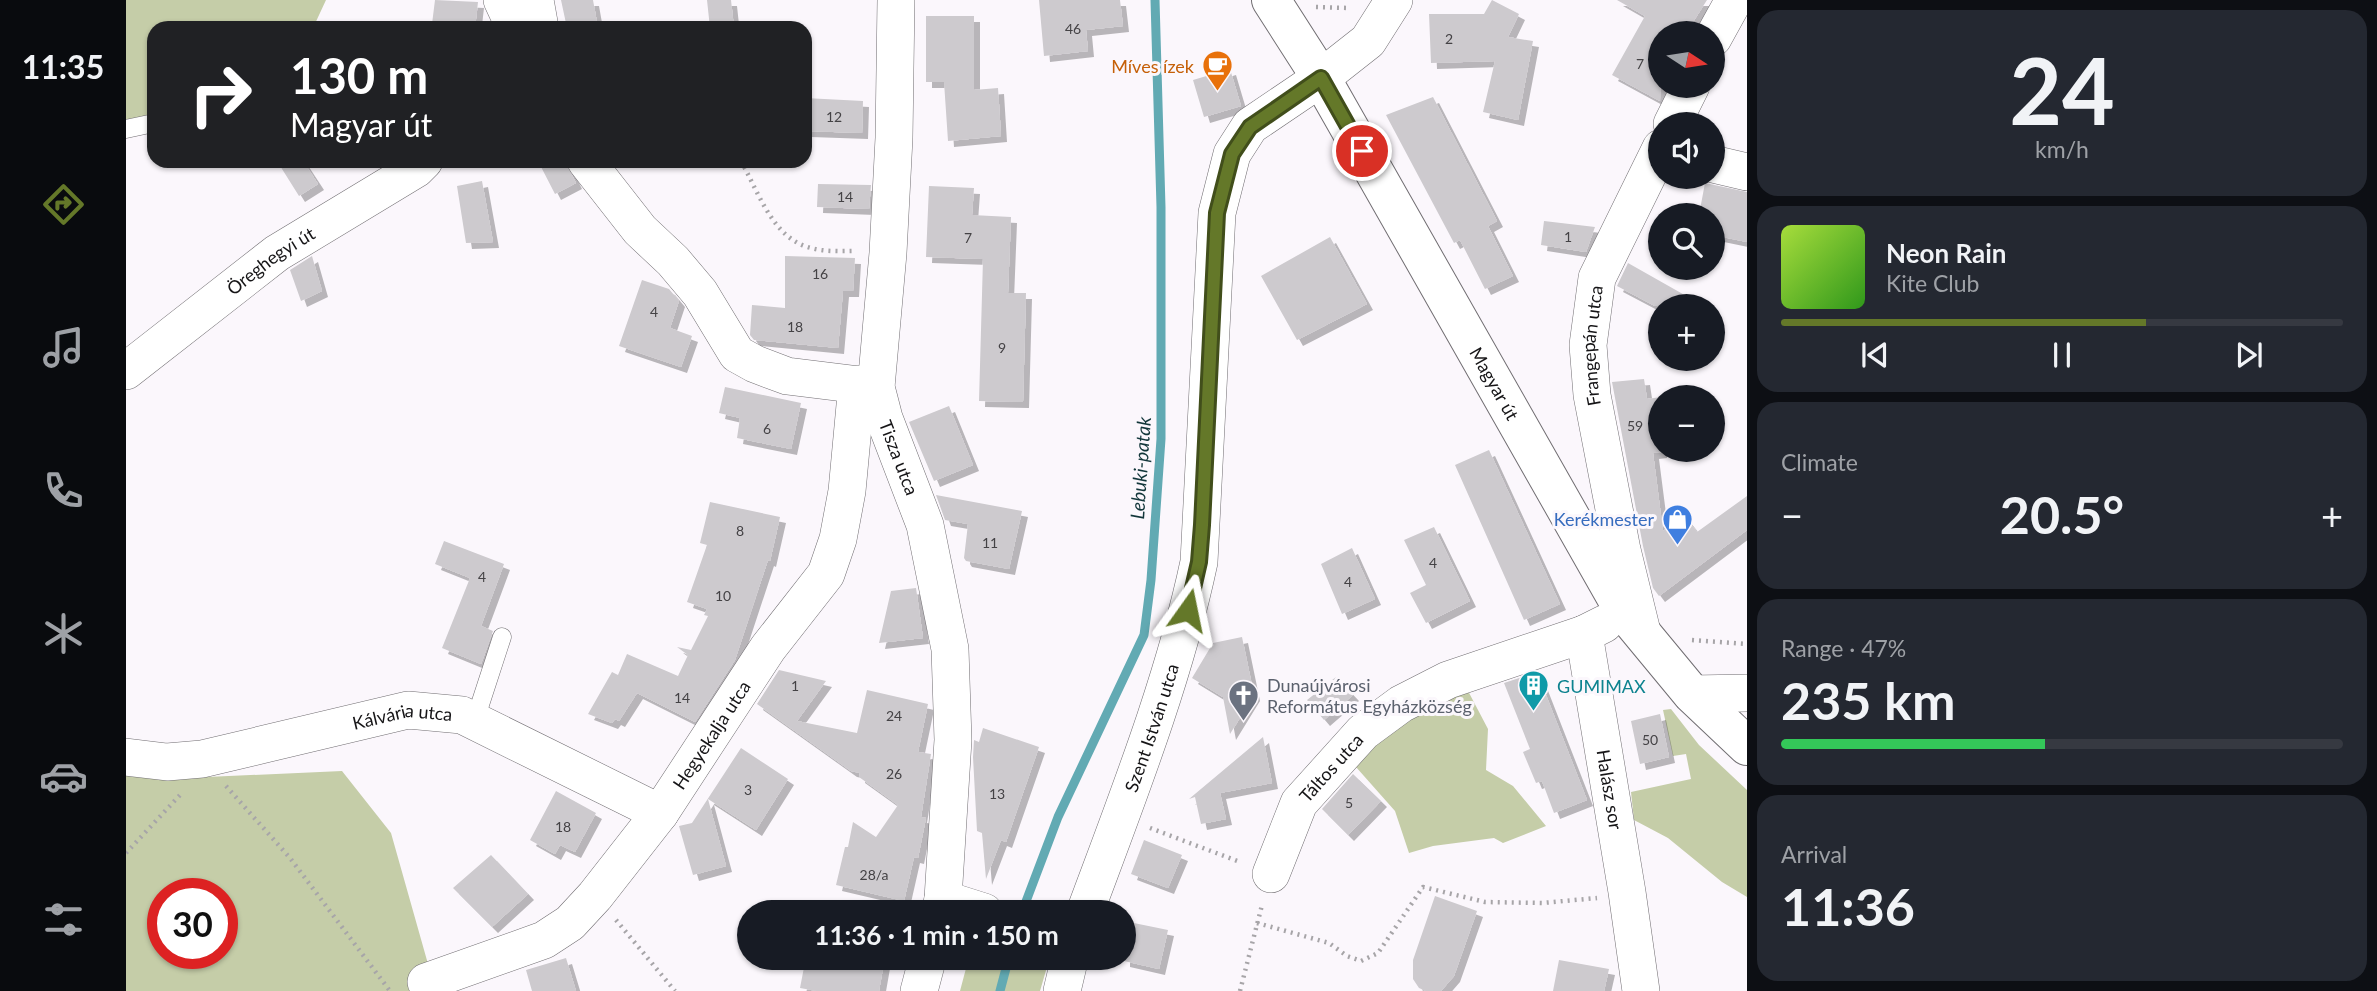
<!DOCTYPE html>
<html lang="en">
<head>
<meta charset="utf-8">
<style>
	:root { --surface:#171b24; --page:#242831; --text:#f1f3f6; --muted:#9ea1a6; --line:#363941; --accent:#647829 }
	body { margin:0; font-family:Lato,sans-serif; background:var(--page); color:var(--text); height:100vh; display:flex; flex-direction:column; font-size:26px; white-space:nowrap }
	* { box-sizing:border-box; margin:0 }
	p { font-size:23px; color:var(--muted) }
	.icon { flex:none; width:38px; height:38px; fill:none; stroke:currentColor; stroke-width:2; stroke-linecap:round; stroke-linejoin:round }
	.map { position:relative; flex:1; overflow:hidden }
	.side { display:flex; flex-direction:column; gap:10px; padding:10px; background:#0d0f14; width:630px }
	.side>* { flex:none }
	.banner { position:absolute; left:21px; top:21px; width:665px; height:147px; border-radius:21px; box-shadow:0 2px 5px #0004; background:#202124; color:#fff; overflow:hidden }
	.needle { width:46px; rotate:102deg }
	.buttons { position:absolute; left:1522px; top:21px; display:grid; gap:14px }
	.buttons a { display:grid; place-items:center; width:77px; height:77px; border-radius:50%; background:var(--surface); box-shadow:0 2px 5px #0004; font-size:35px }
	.speed { position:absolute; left:21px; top:878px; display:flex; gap:14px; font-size:35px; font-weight:700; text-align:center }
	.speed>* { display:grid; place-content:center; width:91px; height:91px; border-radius:50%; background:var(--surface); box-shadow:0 2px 5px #0004; line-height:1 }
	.speed .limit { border:10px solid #d22; background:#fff; color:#111 }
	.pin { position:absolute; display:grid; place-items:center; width:60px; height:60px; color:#fff; margin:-30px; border:4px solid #fff; border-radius:50%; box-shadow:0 2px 7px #0007 }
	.me { position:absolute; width:77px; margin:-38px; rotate:12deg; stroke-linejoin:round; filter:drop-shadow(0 0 5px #0008) }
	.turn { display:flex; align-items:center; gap:24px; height:147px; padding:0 28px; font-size:32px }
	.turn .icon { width:91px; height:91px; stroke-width:2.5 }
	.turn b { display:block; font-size:49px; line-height:60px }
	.big { font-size:52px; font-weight:700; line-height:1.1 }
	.side .tile { flex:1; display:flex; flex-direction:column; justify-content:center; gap:10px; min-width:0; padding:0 24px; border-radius:21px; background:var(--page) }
	.side .dial { align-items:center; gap:0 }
	.dial b { font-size:91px; line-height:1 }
	.song { display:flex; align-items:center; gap:21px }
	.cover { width:84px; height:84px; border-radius:10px; background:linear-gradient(135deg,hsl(80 70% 55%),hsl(110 70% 35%)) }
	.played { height:7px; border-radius:4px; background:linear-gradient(90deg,var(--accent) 65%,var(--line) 65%) }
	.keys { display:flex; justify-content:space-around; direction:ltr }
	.heat { display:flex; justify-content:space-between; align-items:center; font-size:38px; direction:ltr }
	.charge { height:10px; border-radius:5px; background:linear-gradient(90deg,#34c759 47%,var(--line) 0) }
	.trip { position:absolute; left:611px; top:900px; width:399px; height:70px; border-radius:35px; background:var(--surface); box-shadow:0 2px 5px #0004; font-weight:700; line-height:70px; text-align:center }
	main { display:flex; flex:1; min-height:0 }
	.menu { display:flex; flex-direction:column; width:126px; justify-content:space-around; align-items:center; background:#090b0e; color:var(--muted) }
	.menu .icon { width:49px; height:49px }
	.menu .on { color:var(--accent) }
	.menu b { font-size:32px; color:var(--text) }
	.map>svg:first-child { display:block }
</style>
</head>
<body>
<main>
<nav class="menu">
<b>11:35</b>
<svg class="icon on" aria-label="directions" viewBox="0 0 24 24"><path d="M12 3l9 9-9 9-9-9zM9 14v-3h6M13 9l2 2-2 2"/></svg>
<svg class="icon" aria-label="music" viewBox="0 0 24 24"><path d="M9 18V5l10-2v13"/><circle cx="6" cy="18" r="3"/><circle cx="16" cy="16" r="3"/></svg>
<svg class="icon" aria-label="phone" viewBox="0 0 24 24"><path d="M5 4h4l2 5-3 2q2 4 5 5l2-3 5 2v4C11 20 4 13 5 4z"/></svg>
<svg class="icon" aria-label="climate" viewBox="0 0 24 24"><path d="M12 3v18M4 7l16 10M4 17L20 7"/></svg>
<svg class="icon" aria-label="car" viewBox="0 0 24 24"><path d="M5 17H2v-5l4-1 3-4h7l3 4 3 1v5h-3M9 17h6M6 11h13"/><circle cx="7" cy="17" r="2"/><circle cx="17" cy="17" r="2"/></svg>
<svg class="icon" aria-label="filters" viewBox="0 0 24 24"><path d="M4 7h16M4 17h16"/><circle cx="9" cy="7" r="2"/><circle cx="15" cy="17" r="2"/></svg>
</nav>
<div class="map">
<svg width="1621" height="991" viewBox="0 0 1621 991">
	<defs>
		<filter id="shadow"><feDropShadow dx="6" dy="6" stdDeviation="0" flood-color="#0004"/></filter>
	</defs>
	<rect width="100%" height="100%" fill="#fbf7fc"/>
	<path fill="#c5cda8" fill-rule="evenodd" d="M0 0H200L187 28H28V114L0 120Z
		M1341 689 1362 729 1360 770 1387 786 1420 826 1377 843 1368 838 1307 846 1283 853 1269 811 1222 758 1244 739Z
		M1545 709 1573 745 1621 790V897L1596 882 1542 838 1508 820 1505 792 1565 779 1560 754 1547 756 1537 710Z
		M216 771 265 833 302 964 319 991H0V776L59 778ZM37 894H96V954H37Z
		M843 957H891L921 967 914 991H834Z"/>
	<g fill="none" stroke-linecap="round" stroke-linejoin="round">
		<path stroke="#62aab3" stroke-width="9" d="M896 912 932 817 1018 635 1025 580 1035 439V207L1029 0
			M874 991 883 957"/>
	</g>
	<path fill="#cdcace" filter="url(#shadow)" d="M309 0 352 2 349 28 306 24Z
		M435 0H467L472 28H441Z
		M581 0H605L608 28H584Z
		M913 0H994L997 26 960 30 962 51 918 56Z
		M1366 0 1393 14 1382 37 1407 41 1392 120 1357 112 1369 61 1305 63 1303 14H1358Z
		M1491 0H1581L1560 33H1535L1534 101 1486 75 1519 16Z
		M800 16H848V90L872 88 875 136 822 141 818 82H800Z
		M1104 69 1115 106 1078 117 1067 80Z
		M1307 97 1371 221 1362 226 1387 276 1359 289 1334 240 1328 243 1260 115Z
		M679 98 737 101 736 133 679 131Z
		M151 161H177L192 184 173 196Z
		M412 161H439L450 183 429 194Z
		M356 181 367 242 340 243 331 186Z
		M1579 183 1621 192V242L1587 235V215H1573Z
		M692 184 745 185 743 209 691 207Z
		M803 186 848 188 846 215 885 217 882 293H900L897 402 853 401 857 259 800 257Z
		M1418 221 1469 227 1460 252 1415 245Z
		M1204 237 1241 304 1171 340 1135 276Z
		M186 256 196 291 175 301 164 270Z
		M659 256 729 258 727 291H717L712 348 628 340 624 335 626 305 659 308Z
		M1502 263 1578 306H1529L1491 286Z
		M516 280 543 289 553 301 544 328 566 336 555 367 493 346Z
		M1518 379 1521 399 1535 397V452L1527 453 1537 531 1558 516 1571 532 1621 496V530L1533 596 1527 588 1517 546 1486 382Z
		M599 387 675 403 665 449 611 438 614 418 593 413Z
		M823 406 847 465 808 481 783 422Z
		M1363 450 1434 604 1398 620 1329 465Z
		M810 495 896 511 883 569 840 561 838 558 842 524 819 520Z
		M584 502 654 517 644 561 642 560 609 660 569 722 511 693 493 721 489 719 486 723 462 714 486 672 492 675 501 654 552 676 562 655 551 647 565 650 582 616 578 615 581 609 561 602 581 545 574 543Z
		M1308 527 1344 601 1300 623 1284 593 1300 585 1278 540Z
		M318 541 378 564 355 626 367 631 355 664 316 648 344 578 309 564Z
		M1226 548 1249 599 1216 614 1195 564Z
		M790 588 797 638 753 643 765 591Z
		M1116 637 1128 695 1104 734 1097 697 1066 678 1087 643Z
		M653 670 700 681 671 721 731 733 741 690 802 704 792 752 805 754 795 817 800 818 792 858 788 857 778 901 710 885 719 847H722L727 822 750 837 772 805 733 777 734 773 725 771 631 704Z
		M1411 672 1461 800 1428 813 1416 781 1410 783 1397 752 1404 749 1378 683Z
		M1210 677 1227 695 1198 720 1181 700Z
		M1534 714 1543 757 1514 764 1505 721Z
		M857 728 913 747 880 842 875 840 860 879 856 833 851 831 847 757 848 740 853 742Z
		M1137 737 1146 783 1094 793 1100 819 1075 824 1069 797 1063 799Z
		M615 748 662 779 630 830 582 799 600 866 567 875 553 826 566 823Z
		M1227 774 1255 801 1222 835 1196 809Z
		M430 791 470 813 449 852 434 845 429 854 404 840Z
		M1018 840 1056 855 1042 888 1005 874Z
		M365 855 402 894 366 927 327 888Z
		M1309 896 1351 911 1328 976 1315 991H1300L1293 988 1287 979V960Z
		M998 921 1042 930 1033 969 998 961Z
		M680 957H759L753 991H691L674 988Z
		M440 958 450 991H406L400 970Z
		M1433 960 1483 969 1478 991H1427Z"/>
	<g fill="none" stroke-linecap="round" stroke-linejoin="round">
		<defs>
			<path id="lane" d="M0 129 28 123
				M349 720 376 637"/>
			<g id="street">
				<path d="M376 0 389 28"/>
				<path d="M409 0 414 28"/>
				<path id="s1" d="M770 0 768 138 762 253 750 387 758 418 799 525 824 649 827 740 817 899 814 912"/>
				<path d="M1587 38 1608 0"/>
				<path d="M1546 124 1565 86"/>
				<path d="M460 161 514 230 547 261 574 293 611 354 629 364 661 376 750 387"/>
				<path d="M1587 164 1621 172"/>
				<path id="s2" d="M0 371 151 253 290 169 298 161"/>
				<path id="s3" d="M1478 624 1458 634 1501 892 1515 991"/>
				<path id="s4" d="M1516 632 1496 550 1466 395 1462 345 1471 278 1535 148"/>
				<path d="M1566 694 1621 693"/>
				<path id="s5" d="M0 757 41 762 76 759 282 710 336 715 534 813"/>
				<path id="s6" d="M1145 874 1173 803 1237 732 1275 704 1322 680 1458 634"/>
				<path d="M817 899 858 912"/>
				<path id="s7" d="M959 912C1001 799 1048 680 1073 562L1091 213 1106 154 1124 126 1195 78 1242 41 1268 0"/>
				<path id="s8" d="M300 982 418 940 444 923 469 896 534 813 642 648 700 574 712 539 721 491 731 384"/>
				<path d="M793 991 802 957"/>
				<path d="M936 991 944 957"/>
			</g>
			<g id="secondary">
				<path id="s9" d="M1145 0 1195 78 1499 613 1566 694 1621 746"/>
			</g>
		</defs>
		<use href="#lane" stroke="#716e72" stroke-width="19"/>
		<use href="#street" stroke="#716e72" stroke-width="38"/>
		<use href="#secondary" stroke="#716e72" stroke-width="40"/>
		<path stroke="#a7a5a8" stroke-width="4.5" stroke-dasharray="2 5" stroke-linecap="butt" d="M1190 7 1223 8
			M615 161C633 193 647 239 685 248 699 252 715 251 729 251
			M1566 640 1621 644
			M100 786 164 858 264 991
			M1024 828 1114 862
			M0 853 54 795
			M490 920 549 991
			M1131 923 1203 943 1221 956 1235 961 1252 953 1297 887 1359 902 1416 903 1471 898
			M1114 991 1136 905"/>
		<use href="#lane" stroke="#fff" stroke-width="18"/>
		<use href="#street" stroke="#fff" stroke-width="37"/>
		<use href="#secondary" stroke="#fff" stroke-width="38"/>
	</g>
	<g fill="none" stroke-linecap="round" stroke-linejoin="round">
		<defs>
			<path id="route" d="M1062 610 1073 562 1076 525 1091 213 1106 154 1124 127 1195 78 1236 151"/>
		</defs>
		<use href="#route" stroke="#414e1b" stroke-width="18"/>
		<use href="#route" stroke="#647829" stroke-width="12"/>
	</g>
	<defs>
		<symbol id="cafe-pin" viewBox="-11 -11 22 30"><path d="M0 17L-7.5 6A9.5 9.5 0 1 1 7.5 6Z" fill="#e8710a" stroke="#fbf7fc"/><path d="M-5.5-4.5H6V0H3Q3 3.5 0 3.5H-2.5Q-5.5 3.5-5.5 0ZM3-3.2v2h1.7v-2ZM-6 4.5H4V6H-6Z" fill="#fff"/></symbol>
		<symbol id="shop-pin" viewBox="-11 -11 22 30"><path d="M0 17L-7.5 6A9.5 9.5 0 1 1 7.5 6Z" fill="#3f7fe0" stroke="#fbf7fc"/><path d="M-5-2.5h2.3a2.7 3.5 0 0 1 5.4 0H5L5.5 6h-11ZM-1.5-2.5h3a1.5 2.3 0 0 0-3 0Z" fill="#fff"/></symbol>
		<symbol id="building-pin" viewBox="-11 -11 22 30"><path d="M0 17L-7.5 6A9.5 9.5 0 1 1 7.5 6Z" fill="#0f9aa8" stroke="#fbf7fc"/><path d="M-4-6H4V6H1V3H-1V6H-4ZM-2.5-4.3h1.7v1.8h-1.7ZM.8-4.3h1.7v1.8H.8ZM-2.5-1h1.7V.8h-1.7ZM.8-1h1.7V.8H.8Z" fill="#fff"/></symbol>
		<symbol id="church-pin" viewBox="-11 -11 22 30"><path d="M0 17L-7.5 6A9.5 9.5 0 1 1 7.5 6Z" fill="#6b7280" stroke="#fbf7fc"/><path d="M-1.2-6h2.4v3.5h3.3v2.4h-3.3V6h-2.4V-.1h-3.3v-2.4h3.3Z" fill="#fff"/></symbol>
	</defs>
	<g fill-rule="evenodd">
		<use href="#cafe-pin" x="1074" y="48" width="35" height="47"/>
		<use href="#shop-pin" x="1534" y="502" width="35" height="47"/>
		<use href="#building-pin" x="1390" y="668" width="35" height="47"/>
		<use href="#church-pin" x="1100" y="678" width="35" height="47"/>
	</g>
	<g text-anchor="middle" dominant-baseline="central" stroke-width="6" stroke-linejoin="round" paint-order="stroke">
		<g font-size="14" fill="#444245">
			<text x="947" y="28">46</text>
			<text x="1323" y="38">2</text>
			<text x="1514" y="63">7</text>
			<text x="708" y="116">12</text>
			<text x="719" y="196">14</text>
			<text x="1442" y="236">1</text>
			<text x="842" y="237">7</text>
			<text x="694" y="273">16</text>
			<text x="528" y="311">4</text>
			<text x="669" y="326">18</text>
			<text x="876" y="347">9</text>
			<text x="1509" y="425">59</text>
			<text x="641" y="428">6</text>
			<text x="614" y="530">8</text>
			<text x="864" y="542">11</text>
			<text x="1307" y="562">4</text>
			<text x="356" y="576">4</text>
			<text x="1222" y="581">4</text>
			<text x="597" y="595">10</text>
			<text x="669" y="685">1</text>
			<text x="556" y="697">14</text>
			<text x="768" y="715">24</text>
			<text x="1524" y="739">50</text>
			<text x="768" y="773">26</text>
			<text x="622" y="789">3</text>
			<text x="871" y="793">13</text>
			<text x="1223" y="802">5</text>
			<text x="437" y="826">18</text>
			<text x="748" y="874">28/a</text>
		</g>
		<g font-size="18" fill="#c56008" stroke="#fbf7fc" text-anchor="end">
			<text x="1068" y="66">Míves ízek</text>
		</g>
		<g font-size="18" fill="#161517" stroke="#fbf7fc">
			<text stroke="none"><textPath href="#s2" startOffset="182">Öreghegyi út</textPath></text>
			<text stroke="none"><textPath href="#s4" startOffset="292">Frangepán utca</textPath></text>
			<text stroke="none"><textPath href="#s9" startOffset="444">Magyar út</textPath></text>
			<text stroke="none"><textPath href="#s1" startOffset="462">Tisza utca</textPath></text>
			<text stroke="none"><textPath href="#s5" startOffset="282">Kálvária utca</textPath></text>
			<text stroke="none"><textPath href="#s7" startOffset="196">Szent István utca</textPath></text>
			<text stroke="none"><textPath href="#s8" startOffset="392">Hegyekalja utca</textPath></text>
			<text stroke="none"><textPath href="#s6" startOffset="124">Táltos utca</textPath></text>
			<text stroke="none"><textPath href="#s3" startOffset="180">Halász sor</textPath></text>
		</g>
		<g font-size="18" fill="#366cbe" stroke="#fbf7fc" text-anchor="end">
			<text x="1528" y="519">Kerékmester</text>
		</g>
		<g font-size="18" fill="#5b616d" stroke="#fbf7fc" text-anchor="start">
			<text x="1141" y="685">Dunaújvárosi<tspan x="1141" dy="21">Református Egyházközség</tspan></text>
		</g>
		<g font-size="18" fill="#0d838f" stroke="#fbf7fc" text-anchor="start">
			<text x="1431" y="686">GUMIMAX</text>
		</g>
		<g font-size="19" font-style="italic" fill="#12363a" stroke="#fbf7fc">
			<text transform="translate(1014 468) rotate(-86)">Lebuki-patak</text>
		</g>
	</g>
</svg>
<div class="buttons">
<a><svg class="needle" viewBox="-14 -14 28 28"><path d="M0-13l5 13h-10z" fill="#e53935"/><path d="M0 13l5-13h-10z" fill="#9ea1a6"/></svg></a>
<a><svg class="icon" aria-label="sound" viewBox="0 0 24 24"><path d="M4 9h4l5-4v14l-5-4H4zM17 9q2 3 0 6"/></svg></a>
<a><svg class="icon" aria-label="search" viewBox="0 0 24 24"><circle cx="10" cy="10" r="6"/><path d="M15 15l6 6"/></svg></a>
<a>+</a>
<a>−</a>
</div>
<div class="speed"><div class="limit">30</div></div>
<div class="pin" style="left:1236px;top:151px;background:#d93025"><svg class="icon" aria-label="arrive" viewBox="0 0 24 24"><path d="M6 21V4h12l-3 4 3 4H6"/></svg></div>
<svg class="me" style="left:1062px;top:610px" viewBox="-20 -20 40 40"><path d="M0-17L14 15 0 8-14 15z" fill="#647829" stroke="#fff" stroke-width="4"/></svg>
<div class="trip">11:36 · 1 min · 150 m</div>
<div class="banner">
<div class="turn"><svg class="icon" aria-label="right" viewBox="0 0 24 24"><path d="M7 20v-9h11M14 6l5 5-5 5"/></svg><div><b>130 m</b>Magyar út</div></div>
</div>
</div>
<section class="side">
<div class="tile dial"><b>24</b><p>km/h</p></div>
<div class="tile">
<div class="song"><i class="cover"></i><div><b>Neon Rain</b><p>Kite Club</p></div></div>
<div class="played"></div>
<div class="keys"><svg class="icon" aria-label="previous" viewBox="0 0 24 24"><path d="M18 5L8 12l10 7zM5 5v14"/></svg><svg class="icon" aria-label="pause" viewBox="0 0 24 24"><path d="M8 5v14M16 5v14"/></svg><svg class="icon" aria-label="next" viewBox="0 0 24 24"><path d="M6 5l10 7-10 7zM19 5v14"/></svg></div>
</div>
<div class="tile"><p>Climate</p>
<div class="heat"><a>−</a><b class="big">20.5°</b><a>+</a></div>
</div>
<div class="tile"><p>Range · 47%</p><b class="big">235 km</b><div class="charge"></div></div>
<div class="tile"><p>Arrival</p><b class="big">11:36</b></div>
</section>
</main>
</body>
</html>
